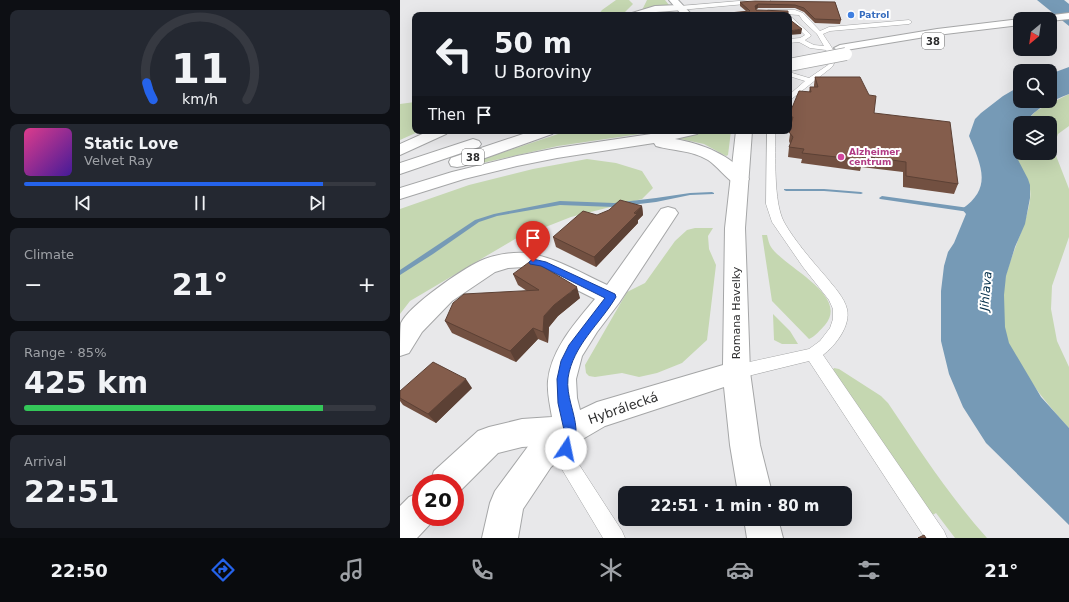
<!DOCTYPE html>
<html lang="en">
<head>
<meta charset="utf-8">
<style>
	:root { --surface:#171b24; --page:#242831; --text:#f1f3f6; --muted:#9ea1a6; --line:#363941; --accent:#2563eb }
	body { margin:0; font-family:"DejaVu Sans",sans-serif; background:var(--page); color:var(--text); height:100vh; display:flex; flex-direction:column; font-size:15px; white-space:nowrap }
	* { box-sizing:border-box; margin:0 }
	p { font-size:13px; color:var(--muted) }
	.icon { flex:none; width:22px; height:22px; fill:none; stroke:currentColor; stroke-width:2; stroke-linecap:round; stroke-linejoin:round }
	.map { position:relative; flex:1; overflow:hidden }
	.side { display:flex; flex-direction:column; gap:10px; padding:10px; background:#0d0f14; width:400px }
	.side>* { flex:none }
	.hud { position:absolute; left:12px; top:12px; width:380px; height:122px; border-radius:8px; box-shadow:0 4px 16px #0002; background:#171b24; color:var(--text); overflow:hidden }
	.needle { width:26px; rotate:209deg }
	.fabs { position:absolute; left:613px; top:12px; display:grid; gap:8px }
	.fabs a { display:grid; place-items:center; width:44px; height:44px; border-radius:8px; background:var(--surface); box-shadow:0 4px 16px #0002; font-size:20px }
	.speed { position:absolute; left:12px; top:474px; display:flex; gap:8px; font-size:20px; font-weight:700; text-align:center }
	.speed>* { display:grid; place-content:center; width:52px; height:52px; border-radius:50%; background:var(--surface); box-shadow:0 4px 16px #0002; line-height:1 }
	.speed .limit { border:6px solid #d22; background:#fff; color:#111 }
	.pin { position:absolute; display:grid; place-items:center; width:34px; height:34px; color:#fff; margin:-41px -17px; border-radius:50% 50% 50% 0; rotate:-45deg; box-shadow:0 0 4px #0007 }
	.pin .icon { rotate:45deg }
	.me { position:absolute; width:44px; margin:-22px; rotate:11deg; stroke-linejoin:round; filter:drop-shadow(0 0 3px #0008) }
	.turn { display:flex; align-items:center; gap:14px; height:84px; padding:0 16px; font-size:18px }
	.turn .icon { width:52px; height:52px; stroke-width:2.5 }
	.turn b { display:block; font-size:28px; line-height:34px }
	.then { display:flex; align-items:center; height:38px; padding:0 16px; background:#0003; gap:8px; font-size:15px }
	.big { font-size:30px; font-weight:700; line-height:1.1 }
	.side .widget { flex:1; display:flex; flex-direction:column; justify-content:center; gap:6px; min-width:0; padding:0 14px; border-radius:8px; background:var(--page) }
	.side .dial { align-items:center; gap:0 }
	.dial svg { height:104px; overflow:visible; fill:none; stroke:var(--line); stroke-width:7; stroke-linecap:round; text-anchor:middle }
	.dial text { fill:var(--text); stroke:none }
	.song { display:flex; align-items:center; gap:12px }
	.cover { width:48px; height:48px; border-radius:6px; background:linear-gradient(135deg,hsl(330 70% 55%),hsl(260 70% 35%)) }
	.played { height:4px; border-radius:2px; background:linear-gradient(90deg,var(--accent) 85%,var(--line) 85%) }
	.keys { display:flex; justify-content:space-around; direction:ltr }
	.heat { display:flex; justify-content:space-between; align-items:center; font-size:22px; direction:ltr }
	.charge { height:6px; border-radius:3px; background:linear-gradient(90deg,#34c759 85%,var(--line) 0) }
	.trip { position:absolute; left:218px; top:486px; width:234px; height:40px; border-radius:8px; background:var(--surface); box-shadow:0 4px 16px #0002; font-weight:700; line-height:40px; text-align:center }
	.dock { display:flex; height:64px; justify-content:space-around; align-items:center; background:#090b0e; color:var(--muted) }
	.dock .icon { width:28px; height:28px }
	.dock .active { color:var(--accent) }
	.dock b { font-size:18px; color:var(--text) }
	main { display:flex; flex:1; min-height:0 }
	.map>svg:first-child { display:block }
</style>
</head>
<body>
<main>
<section class="side">
<div class="widget dial"><svg viewBox="0 0 100 80">
<path d="M14 69A42 42 0 1 1 86 69"/>
<path d="M14 69A42 42 0 0 1 9 56" stroke="#2563eb"/>
<text x="50" y="56" font-size="32" font-weight="700">11</text>
<text x="50" y="72" font-size="11">km/h</text>
</svg></div>
<div class="widget">
<div class="song"><i class="cover"></i><div><b>Static Love</b><p>Velvet Ray</p></div></div>
<div class="played"></div>
<div class="keys"><svg class="icon" aria-label="previous" viewBox="0 0 24 24"><path d="M18 5L8 12l10 7zM5 5v14"/></svg><svg class="icon" aria-label="pause" viewBox="0 0 24 24"><path d="M8 5v14M16 5v14"/></svg><svg class="icon" aria-label="next" viewBox="0 0 24 24"><path d="M6 5l10 7-10 7zM19 5v14"/></svg></div>
</div>
<div class="widget"><p>Climate</p>
<div class="heat"><a>−</a><b class="big">21°</b><a>+</a></div>
</div>
<div class="widget"><p>Range · 85%</p><b class="big">425 km</b><div class="charge"></div></div>
<div class="widget"><p>Arrival</p><b class="big">22:51</b></div>
</section>
<div class="map">
<svg width="669" height="538" viewBox="0 0 669 538">
	<rect width="100%" height="100%" fill="#e8e8ea"/>
	<path fill="#c5d7b1" d="M216 0H229L233 4 222 15H198L202 10Z
		M247 0H265L269 5 242 10Z
		M669 94V126L658 134 654 145 655 153 669 189V237L652 286 651 309 657 341 669 367V428C646 403 624 376 609 344 601 326 602 294 606 275 613 249 626 226 630 200 633 178 619 172 616 154 615 147 618 140 619 133L620 132V153H650V123H625L636 111Z
		M15 102V131H20L0 140V104Z
		M167 131H260L158 146 82 163 80 160Z
		M308 131H331L328 155 326 156 304 144 276 138Z
		M187 159 216 163 242 171 253 188 242 199 171 217 115 239 10 301 0 314V209L69 185 133 169Z
		M295 228H313L308 236 309 249 316 265 307 340 282 363 257 373 239 377 222 373 195 377 189 376 186 373 185 365 227 292 245 283 275 241 287 230Z
		M362 235H367C368 239 369 244 371 247 385 268 450 295 425 325 420 330 416 336 409 339L372 301Z
		M373 314 390 331 398 344H382L374 340Z
		M434 368 439 369 481 396 488 403C519 449 550 497 587 538H555L536 513 531 516 432 371Z"/>
	<path fill="#769ab6" d="M637 0H664L669 4V26Z
		M669 67V94C652 101 636 107 625 123H620L616 156 628 179 630 185V198L625 224 615 247 606 276 604 295 605 327 609 343 641 397 669 428V525L586 443 563 407 549 374 541 341V291L544 266 548 252 554 243 566 214 562 209C593 188 581 165 569 136L575 119 581 113 603 96 620 86V101H650V74Z"/>
	<g fill="none" stroke-linecap="round" stroke-linejoin="round">
		<path fill="#769ab6" fill-rule="evenodd" d="M384 189H424L461 192 463 193 461 194 424 191H386L384 190Z
			M312 192 314 193V194L290 195 256 202 214 207 160 205 97 216 79 222 33 254 0 275V270L75 220 94 214 160 201 214 203 256 198 290 193Z
			M482 196 569 208 572 210 569 212 480 199 479 198Z"/>
		<defs>
			<path id="lane" d="M351 0H371L368 2 280 10 277 8 280 6Z
				M368 10H395L403 13 420 31 429 27 509 20 512 22 509 24 430 31 423 34C429 45 441 55 432 67L389 101V95L405 81 389 76V72L409 78 428 65C432 59 429 55 426 50L410 48 399 42 389 43V39L400 38 405 35 389 20V15L410 34 411 36 405 40 406 41 414 45 424 46 417 34 403 21 399 15 370 13 368 12Z
				M367 131H375C376 155 373 201 384 222 394 240 413 262 427 278 434 287 444 297 447 309 451 326 435 346 423 355L544 531 547 538H525L409 361 336 379 330 377 328 372 330 367 336 365 409 349 420 341 430 328 433 319V309L429 300 403 267 372 222 366 204Z
				M169 427 175 429 178 435 175 449 178 463 222 531 225 538H203L160 466 157 449 163 429Z"/>
			<path id="street" d="M268 207 275 209 278 213 219 303 197 332 182 356 176 379 177 398 185 430 181 440 170 444 122 447 98 453 55 496V483H30L34 471 78 431 89 427 122 419 152 417C150 405 147 393 148 381 151 349 176 322 195 299L137 270 124 267 108 268 95 272 52 301 22 332 9 353 0 356C0 348 0 329 1 323 10 305 61 270 80 261 92 255 111 252 125 253 153 256 181 273 207 285L261 209Z
				M21 492V517H35L33 521 17 538H0V506L9 497Z"/>
			<path id="secondary" d="M269 0H278L292 15H282Z
				M336 131H352L345 228 350 372 360 445 372 493H338L330 445 324 387 205 426 181 440 151 467 123 509 118 538H82L90 503 95 491 129 445 159 420 197 402 323 365 325 228Z
				M344 519H378L383 538H347Z"/>
			<path id="highway" d="M280 5 285 8 283 10 256 12 245 15H230L232 13 255 6Z
				M669 13V19L650 21V19H640L645 16Z
				M620 19V25L537 35 440 51 434 48 440 45 537 29Z
				M29 131H49L46 134 0 155V144Z
				M132 131H155L152 134 63 166 57 167 51 166 49 162 51 158Z
				M271 131H300L297 134 275 139C303 144 332 155 349 179L346 183C342 184 338 185 334 183 327 179 317 166 308 160 291 150 274 151 256 146L254 143 157 158 117 166 64 179 0 199V188L52 172 117 156 157 148Z
				M73 139 79 141 81 144 79 147 0 174V163Z"/>
		</defs>
		<use href="#lane" stroke="#a5a6a7" stroke-width="1"/>
		<use href="#street" stroke="#a5a6a7" stroke-width="2"/>
		<use href="#secondary" stroke="#a5a6a7" stroke-width="2"/>
		<use href="#highway" stroke="#a5a6a7" stroke-width="2"/>
		<use href="#lane" fill="#fff" fill-rule="evenodd"/>
		<use href="#street" fill="#fff" fill-rule="evenodd"/>
		<use href="#secondary" fill="#fff" fill-rule="evenodd"/>
		<use href="#highway" fill="#fff" fill-rule="evenodd"/>
		<defs>
			<path id="highway-bridge" d="M389 65 446 54"/>
		</defs>
		<use href="#highway-bridge" stroke="#a5a6a7" stroke-width="14" stroke-linecap="butt"/>
		<use href="#highway-bridge" stroke="#fff" stroke-width="12"/>
	</g>
	<path fill="#725041" d="M340 2H435L441 20 440 24 415 23 404 12 395 8H358L356 10 346 11 340 6Z
		M415 77 474 113 558 184 554 194 503 187V172L461 167 460 171 401 163 402 159 388 157 389 147 390 144 389 141 391 127 389 126V115L409 92 410 87H414V85Z
		M242 206 243 215 238 220V223L196 267 156 247 153 237 197 215Z
		M113 274 180 298 158 316 149 327 148 343 138 339 116 362 52 333 45 321 127 291 118 285Z
		M72 388 36 423 3 405 0 401V391Z"/>
	<path fill="#5c4135" d="M358 4V8L354 10 355 6Z
		M402 29 401 34 389 35V31Z
		M242 206 243 215 238 220V223L196 267 194 257Z
		M177 287 180 298 158 316 149 327 148 343 143 332 144 316 154 305Z
		M133 328 138 339 116 362 110 351Z
		M66 379 72 388 36 423 28 414Z"/>
	<path fill="#845d4c" stroke="#5c4135" d="M355 1 435 2 441 20 415 19 404 8 395 5 358 4 355 6 356 10 388 11V15H308L350 11 340 2Z
		M389 19 402 29 389 31Z
		M415 77H460L469 95 476 96 474 113 550 122 558 184 506 176V162L463 156 462 160 402 153 404 149 389 147 393 137 389 132 393 117H389V115L399 91 411 92 410 87H418Z
		M220 200 242 206 234 213 237 214 194 257 153 237 183 211 197 215 209 210Z
		M132 260 177 287 154 305 144 316 143 332 133 328 110 351 45 321 53 303 64 294 139 290 113 274Z
		M33 362 66 379 28 414 0 398V391Z
		M524 535 526 538H518Z"/>
	<path fill="#2563eb" stroke="#184099" d="M133 259 146 262 215 294 216 297C200 324 173 345 168 378 166 396 175 412 176 429 176 436 173 447 171 453L166 455 161 453 160 449 164 430 158 403 157 379 161 361 169 345 205 298 141 266 130 264 129 262Z"/>
	<circle fill="#3f7fe0" stroke="#fff" stroke-width="1.5" cx="451" cy="15" r="4"/>
	<circle fill="#d1479c" stroke="#fff" stroke-width="1.5" cx="441" cy="157" r="4"/>
	<g text-anchor="middle" dominant-baseline="central" stroke-width="4" stroke-linejoin="round" paint-order="stroke">
		<g font-size="9" font-weight="bold" fill="#366cbe" stroke="#fff" text-anchor="start">
			<text x="459" y="15">Patrol</text>
		</g>
		<g font-size="9" font-weight="bold" fill="#b23c85" stroke="#fff" text-anchor="start">
			<text x="449" y="152">Alzheimer<tspan x="449" dy="10">centrum</tspan></text>
		</g>
		<g fill="#fff" stroke="#6d6d6d" stroke-width="1">
			<rect x="522" y="33" width="22" height="16" rx="3"/>
			<rect x="62" y="149" width="22" height="16" rx="3"/>
		</g>
		<g font-size="10" font-weight="bold" fill="#2e2e2f">
			<text x="533" y="41">38</text>
			<text x="73" y="157">38</text>
		</g>
		<g font-size="11" fill="#2e2e2f" stroke="#fff">
			<text transform="translate(336 313) rotate(-90)">Romana Havelky</text>
		</g>
		<g font-size="12" font-style="italic" fill="#002d49" stroke="#fff">
			<text transform="translate(586 291) rotate(-85)">Jihlava</text>
		</g>
		<g font-size="13" fill="#2e2e2f" stroke="#fff">
			<text transform="translate(223 408) rotate(-19)">Hybrálecká</text>
		</g>
	</g>
</svg>
<div class="fabs">
<a><svg class="needle" viewBox="-14 -14 28 28"><path d="M0-13l5 13h-10z" fill="#e53935"/><path d="M0 13l5-13h-10z" fill="#9ea1a6"/></svg></a>
<a><svg class="icon" aria-label="search" viewBox="0 0 24 24"><circle cx="10" cy="10" r="6"/><path d="M15 15l6 6"/></svg></a>
<a><svg class="icon" aria-label="layers" viewBox="0 0 24 24"><path d="M12 4l9 5-9 5-9-5zM3 14l9 5 9-5"/></svg></a>
</div>
<div class="speed"><div class="limit">20</div></div>
<div class="pin" style="left:133px;top:262px;background:#d93025"><svg class="icon" aria-label="arrive" viewBox="0 0 24 24"><path d="M6 21V4h12l-3 4 3 4H6"/></svg></div>
<svg class="me" style="left:166px;top:449px" viewBox="-20 -20 40 40"><circle r="19" fill="#fff"/><path d="M0-13L10 11 0 6-10 11z" fill="#2563eb"/></svg>
<div class="trip">22:51 · 1 min · 80 m</div>
<div class="hud">
<div class="turn"><svg class="icon" aria-label="left" viewBox="0 0 24 24"><path d="M17 20v-9H6M10 6l-5 5 5 5"/></svg><div><b>50 m</b>U Boroviny</div></div>
<div class="then">Then<svg class="icon" aria-label="arrive" viewBox="0 0 24 24"><path d="M6 21V4h12l-3 4 3 4H6"/></svg></div>
</div>
</div>
</main>
<nav class="dock">
<b>22:50</b>
<svg class="icon active" aria-label="directions" viewBox="0 0 24 24"><path d="M12 3l9 9-9 9-9-9zM9 14v-3h6M13 9l2 2-2 2"/></svg>
<svg class="icon" aria-label="music" viewBox="0 0 24 24"><path d="M9 18V5l10-2v13"/><circle cx="6" cy="18" r="3"/><circle cx="16" cy="16" r="3"/></svg>
<svg class="icon" aria-label="phone" viewBox="0 0 24 24"><path d="M5 4h4l2 5-3 2q2 4 5 5l2-3 5 2v4C11 20 4 13 5 4z"/></svg>
<svg class="icon" aria-label="climate" viewBox="0 0 24 24"><path d="M12 3v18M4 7l16 10M4 17L20 7"/></svg>
<svg class="icon" aria-label="car" viewBox="0 0 24 24"><path d="M5 17H2v-5l4-1 3-4h7l3 4 3 1v5h-3M9 17h6M6 11h13"/><circle cx="7" cy="17" r="2"/><circle cx="17" cy="17" r="2"/></svg>
<svg class="icon" aria-label="filters" viewBox="0 0 24 24"><path d="M4 7h16M4 17h16"/><circle cx="9" cy="7" r="2"/><circle cx="15" cy="17" r="2"/></svg>
<b>21°</b>
</nav>
</body>
</html>
